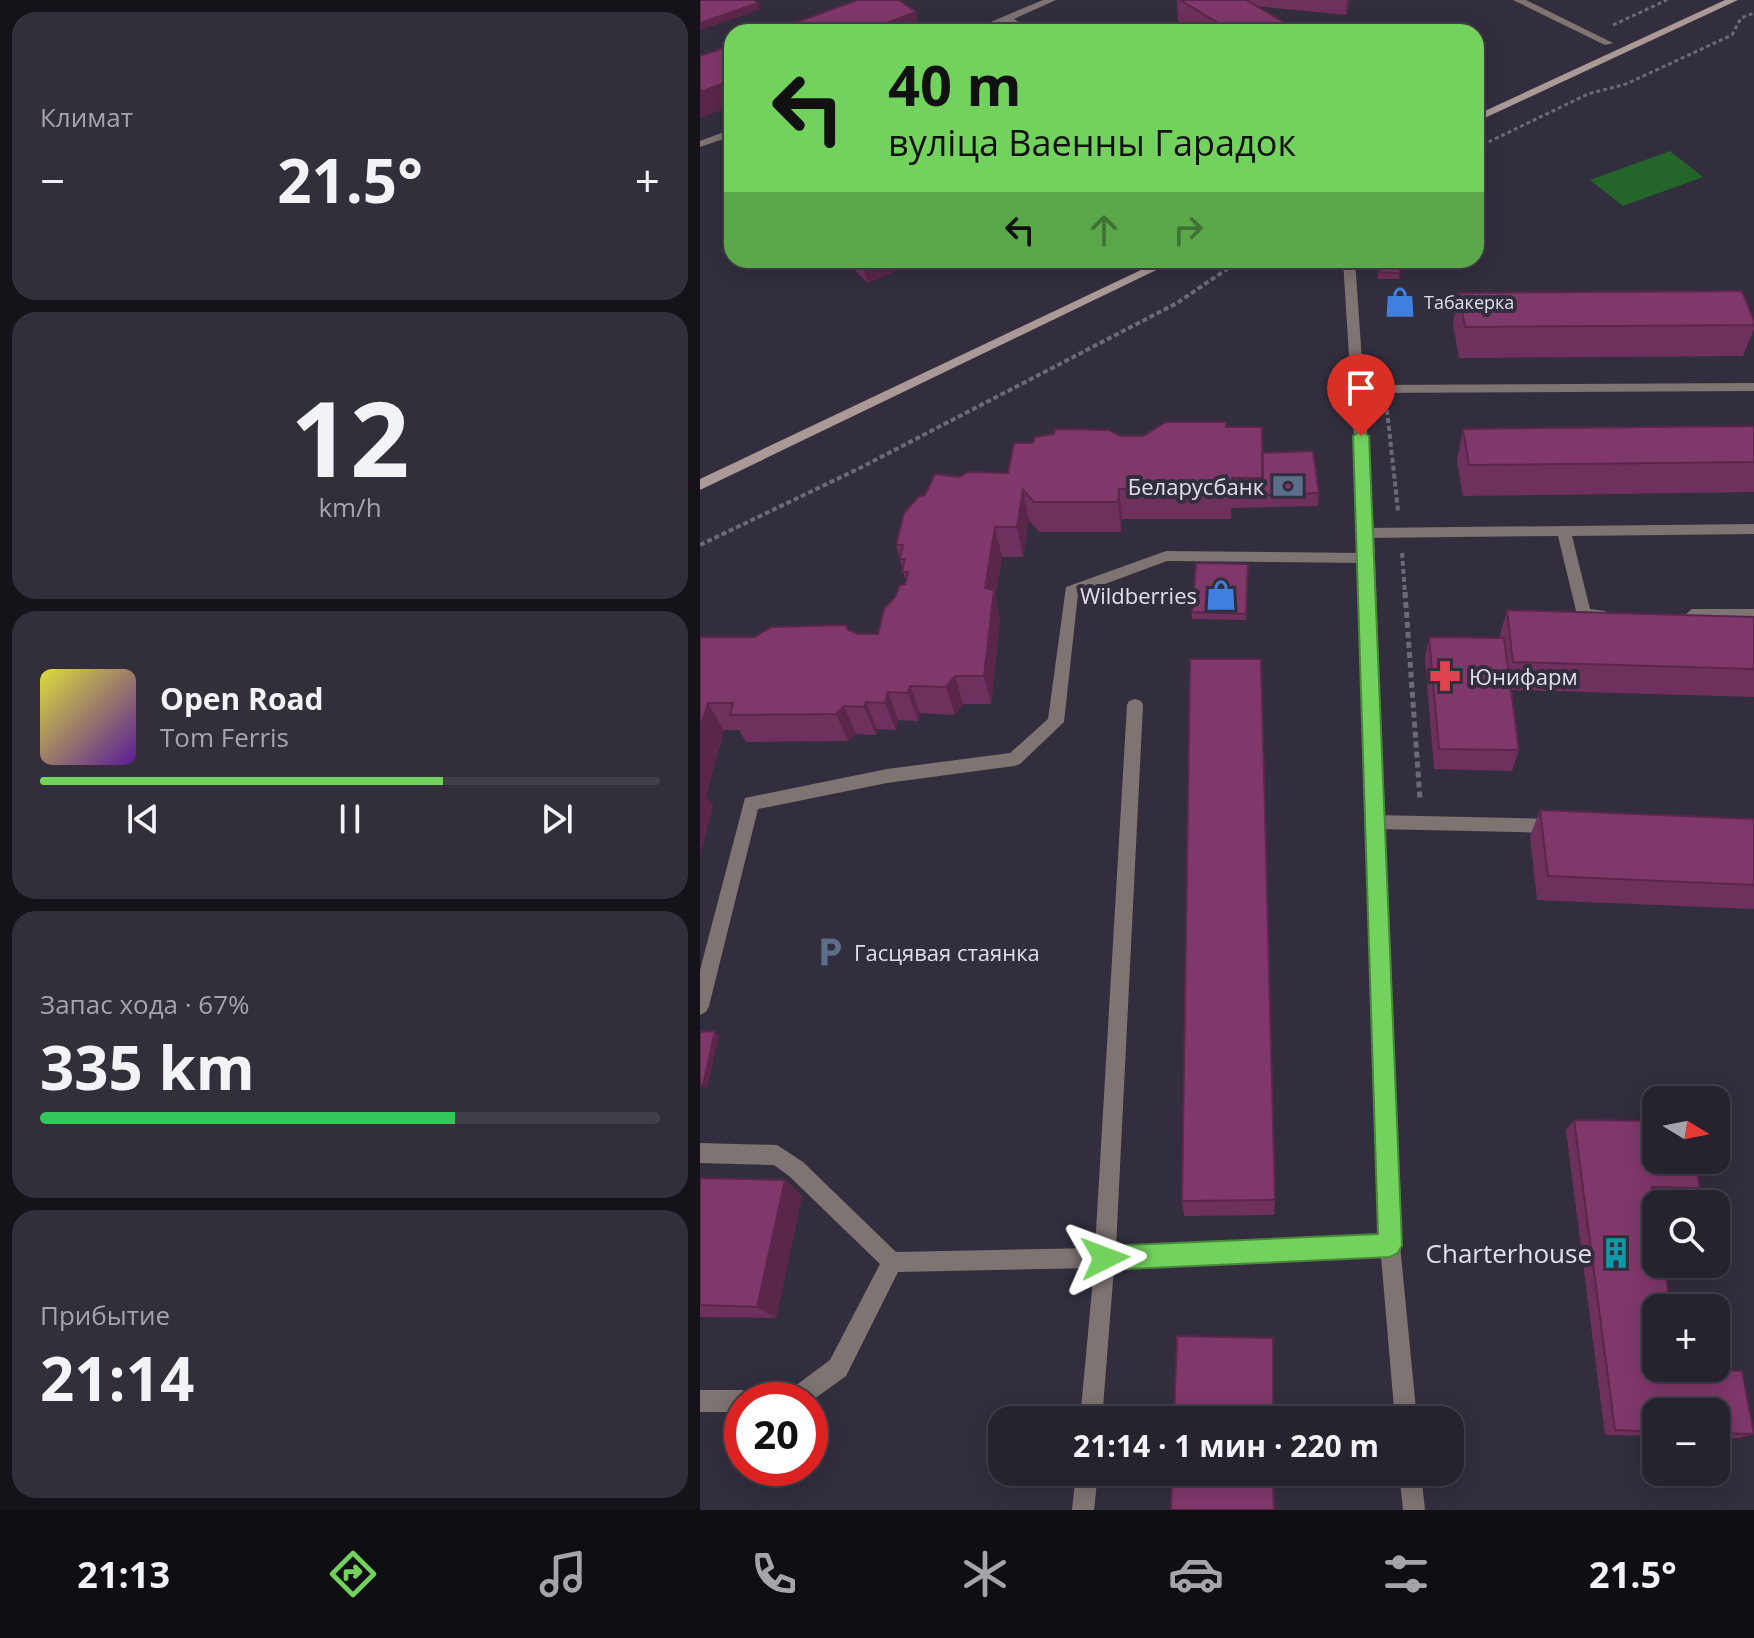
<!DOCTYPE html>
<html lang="ru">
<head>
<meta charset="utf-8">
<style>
	:root { --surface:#26222e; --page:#322f3a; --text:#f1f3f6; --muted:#a4a4aa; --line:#423f4a; --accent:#72d25d }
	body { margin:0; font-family:"Open Sans",sans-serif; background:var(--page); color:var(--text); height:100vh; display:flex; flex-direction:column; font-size:30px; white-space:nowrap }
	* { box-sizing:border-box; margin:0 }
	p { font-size:26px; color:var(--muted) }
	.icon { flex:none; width:44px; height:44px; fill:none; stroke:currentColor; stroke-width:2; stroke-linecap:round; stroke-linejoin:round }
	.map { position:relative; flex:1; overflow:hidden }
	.drawer { display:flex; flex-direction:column; gap:12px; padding:12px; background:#151319; width:700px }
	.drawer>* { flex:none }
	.banner { position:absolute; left:24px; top:24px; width:760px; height:244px; border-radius:24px; box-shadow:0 4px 20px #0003,0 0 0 2px var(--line); background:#72d25d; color:#111; overflow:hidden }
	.needle { width:52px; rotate:100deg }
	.buttons { position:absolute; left:942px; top:1086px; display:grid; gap:16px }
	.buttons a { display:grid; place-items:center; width:88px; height:88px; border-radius:16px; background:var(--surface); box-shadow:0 4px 20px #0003,0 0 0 2px var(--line); font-size:40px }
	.speed { position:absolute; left:24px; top:1382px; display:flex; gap:16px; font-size:40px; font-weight:700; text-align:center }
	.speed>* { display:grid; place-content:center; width:104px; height:104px; border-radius:50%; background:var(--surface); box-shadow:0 4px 20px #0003,0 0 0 2px var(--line); line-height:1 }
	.speed .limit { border:12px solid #d22; background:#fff; color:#111 }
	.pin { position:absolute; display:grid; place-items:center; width:68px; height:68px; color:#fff; margin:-82px -34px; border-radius:50% 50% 50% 0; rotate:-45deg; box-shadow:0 0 8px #0007 }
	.pin .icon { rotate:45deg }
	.me { position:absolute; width:88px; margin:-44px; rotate:87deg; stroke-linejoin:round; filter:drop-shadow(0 0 6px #0008) }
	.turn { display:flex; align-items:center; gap:28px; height:168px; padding:0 32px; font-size:36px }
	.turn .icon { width:104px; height:104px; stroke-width:2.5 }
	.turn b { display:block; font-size:56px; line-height:68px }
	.lanes { display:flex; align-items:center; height:76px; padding:0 32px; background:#0003; justify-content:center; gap:40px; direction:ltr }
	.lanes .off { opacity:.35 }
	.big { font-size:60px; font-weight:700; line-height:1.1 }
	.drawer .card { flex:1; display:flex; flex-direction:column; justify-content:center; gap:12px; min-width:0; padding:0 28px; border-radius:24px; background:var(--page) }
	.drawer .dial { align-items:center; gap:0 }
	.dial b { font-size:104px; line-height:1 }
	.song { display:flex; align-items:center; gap:24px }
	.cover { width:96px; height:96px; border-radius:12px; background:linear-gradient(135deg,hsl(60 70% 55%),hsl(270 70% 35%)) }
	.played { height:8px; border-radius:4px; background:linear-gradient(90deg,var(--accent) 65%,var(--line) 65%) }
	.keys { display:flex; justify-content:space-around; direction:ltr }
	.heat { display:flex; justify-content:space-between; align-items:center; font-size:44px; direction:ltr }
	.charge { height:12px; border-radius:6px; background:linear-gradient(90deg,#34c759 67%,var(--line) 0) }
	.trip { position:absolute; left:288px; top:1406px; width:476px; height:80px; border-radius:24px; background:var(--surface); box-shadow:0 4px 20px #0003,0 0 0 2px var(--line); font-weight:700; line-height:80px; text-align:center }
	.tab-bar { display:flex; height:128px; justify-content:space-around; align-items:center; background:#0f0e12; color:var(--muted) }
	.tab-bar .icon { width:56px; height:56px }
	.tab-bar .current { color:var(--accent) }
	.tab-bar b { font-size:36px; color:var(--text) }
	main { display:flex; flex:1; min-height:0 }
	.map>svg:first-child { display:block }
</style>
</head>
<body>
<main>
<section class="drawer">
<div class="card"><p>Климат</p>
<div class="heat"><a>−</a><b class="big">21.5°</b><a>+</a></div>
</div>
<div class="card dial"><b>12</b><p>km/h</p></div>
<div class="card">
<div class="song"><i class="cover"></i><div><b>Open Road</b><p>Tom Ferris</p></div></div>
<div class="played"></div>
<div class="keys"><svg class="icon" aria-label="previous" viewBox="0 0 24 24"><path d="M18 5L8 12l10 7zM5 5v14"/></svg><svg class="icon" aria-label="pause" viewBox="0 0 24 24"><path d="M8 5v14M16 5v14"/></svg><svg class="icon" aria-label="next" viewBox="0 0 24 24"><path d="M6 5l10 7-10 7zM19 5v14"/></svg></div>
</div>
<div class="card"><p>Запас хода · 67%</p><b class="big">335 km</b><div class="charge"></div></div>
<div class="card"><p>Прибытие</p><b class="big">21:14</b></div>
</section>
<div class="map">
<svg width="1054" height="1510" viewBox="0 0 1054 1510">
	<rect width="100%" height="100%" fill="#332e3e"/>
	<path fill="#24652a" d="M970 151 1003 177 923 206 890 180Z"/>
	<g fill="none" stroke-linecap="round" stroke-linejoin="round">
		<path stroke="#6d6977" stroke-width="3" stroke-dasharray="4 3" stroke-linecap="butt" d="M913 25 967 0
			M776 148 888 94 926 84 1032 35 1041 18 1054 13
			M533 265 541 260"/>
		<path stroke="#6d6977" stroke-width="4" stroke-dasharray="5 3" stroke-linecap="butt" d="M687 410 698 511
			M0 545 160 468 477 303 536 263
			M702 553 705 594"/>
		<path stroke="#6d6977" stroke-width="5" stroke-dasharray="6 4" stroke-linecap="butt" d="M705 592 720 799"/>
		<path fill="#7e7472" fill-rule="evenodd" d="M343 0H356L314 19 333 32H321L305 22 281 32H267Z
			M813 0H826L913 43 905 45Z
			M32 129V136L0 147V141Z
			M1054 383V391L659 393 653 389 659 385Z
			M1054 524V534L872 536 890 609 905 611 907 615C902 624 882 624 877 615L858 536 667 538 660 533 667 528Z
			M466 551 667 553 674 558 667 563 467 561 378 594 364 722 320 764 314 766 187 783 58 809 9 1006 6 1012 0 1015V970L45 798 187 769 310 753 348 719 366 587Z
			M992 609H1054V621H992L985 615Z
			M435 699 441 701 443 705 416 1247 690 1235 697 1238 700 1245 697 1252 690 1255 414 1268 402 1420H380L394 1268 198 1272 146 1376 110 1402V1400H84L87 1392 130 1360 180 1264 89 1176 74 1165 0 1163V1143L77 1145 103 1162 196 1252 395 1248 427 705 429 701Z
			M676 815 854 819 860 821 862 826 860 831 854 833 676 829 670 827 668 822 670 817Z
			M0 1390H42L50 1393 52 1400H42V1412H0Z
			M376 1472H398L394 1510H372Z"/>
		<path fill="#7e7472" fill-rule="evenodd" d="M643 260H655L674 533 700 1245 717 1420H695L680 1245 660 533Z
			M699 1472H721L725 1510H703Z"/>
		<path fill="#aa9996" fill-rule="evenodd" d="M1025 0H1038L776 122V115Z
			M462 260H477L0 490V479Z"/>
	</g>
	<path fill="#6e305c" d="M477 0H650L646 15 556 6 601 32H496L478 21Z
		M144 260H221L168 283Z
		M678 260H715L714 268H700L699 279H678Z
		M759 293 1054 321V329L1043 356 759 358 753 324Z
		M1054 426V492L763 496 757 460 763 429Z
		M526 427 619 493 618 506 531 508V519H422L421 532H339L329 520 323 557H302L295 597 300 620 291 704H263L255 715 220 713 218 721 198 720 196 730 177 729 176 735 156 734 148 741 46 742 39 730H24L6 796 13 806 0 854V637H54L148 630 158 634H178L195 597 206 583 196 545 225 495 259 477 308 473 333 443 420 436H443Z
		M548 564 546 620 492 619V612Z
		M807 610 1054 617V697L811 690 819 750 812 771 734 769 725 658 729 637 799 638Z
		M840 810 1054 819V909L837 900 830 836Z
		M874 1120 1000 1188 989 1198 953 1197 956 1368 1054 1434 1040 1438H1016V1412H956V1436L905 1435 866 1130Z
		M0 1178 85 1180 102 1196 76 1318 0 1317Z
		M575 1200 574 1215 484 1216 482 1201Z"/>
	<path fill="#5a274b" d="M647 0H650L646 15Z
		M58 3 60 10 0 30V23Z
		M216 12 220 32H163Z
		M32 80V106L0 118V92Z
		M161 260H221L168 283Z
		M419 489 422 519 421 532 418 502Z
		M323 490 329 520 323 557 317 527Z
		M295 527 302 557 295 597 300 620 291 704 284 676 285 588Z
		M255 676 263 704 255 715 246 687Z
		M210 686 220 713 218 721 208 693Z
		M188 692 198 720 196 730 185 703Z
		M166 702 177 729 176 735 164 707Z
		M8 703 24 730 6 796 13 806 0 854V729Z
		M144 706 156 734 148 741 136 714Z
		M15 1031 19 1036 7 1089 3 1085Z
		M85 1180 102 1196 76 1318 57 1307Z"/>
	<path fill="#80386b" stroke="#5a274b" stroke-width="2" d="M0 0H54L58 3 0 23Z
		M158 0H199L216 12 163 32H69Z
		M480 0H546L601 32H533Z
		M32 45V80L0 92V56Z
		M679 260H715V262L700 261V273L679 272Z
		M1042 291 1054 321V325L765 327 759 293Z
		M466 422H526V427H562L563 478H532L531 489H419L418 502H334L323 490 317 527H295L285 588 294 590 284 676H255L246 687 210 686 208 693 188 692 185 703 166 702 164 707 144 706 136 714 30 715 33 703H8L0 729V637H54L72 627 146 625 148 630 158 634H178L184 609 195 597 200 585 205 584 208 572H202L205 559H200L203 545H196L204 513 219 496 225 495 235 474 259 477 268 472 308 473 314 443H333L335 437 354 434 355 429 409 430 420 436H443Z
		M1054 426V462L769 465 763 429Z
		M613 451 619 493 562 495V453Z
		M496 563 548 564 546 614 492 612Z
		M807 610 1054 617V669L813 662Z
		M729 637 804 638 819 750 739 749Z
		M490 659H561L575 1200 482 1201Z
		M840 810 1054 819V885L848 876Z
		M15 1031 3 1085H0V1032Z
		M874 1120 956 1121V1160H995L1000 1188 952 1187 956 1215V1264H964L971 1308H956V1368L1042 1371 1054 1434 1016 1433V1412H956V1432L915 1430Z
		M0 1178 85 1180 57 1307 0 1305Z
		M477 1336 573 1338V1420H474Z
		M472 1472H573L574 1510H471Z"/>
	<path fill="#72d25d" stroke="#4a883c" stroke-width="2" d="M661 431 669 436 702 1245 698 1253 690 1257 405 1270 397 1266 394 1258 397 1250 405 1246 678 1234 653 436Z"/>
	<defs>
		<symbol id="shop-bare" viewBox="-9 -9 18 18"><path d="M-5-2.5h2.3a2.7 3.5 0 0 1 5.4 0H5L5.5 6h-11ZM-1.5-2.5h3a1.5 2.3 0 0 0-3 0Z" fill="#3f7fe0" stroke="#332e3e" stroke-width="2.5" paint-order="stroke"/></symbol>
		<symbol id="bank-bare" viewBox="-9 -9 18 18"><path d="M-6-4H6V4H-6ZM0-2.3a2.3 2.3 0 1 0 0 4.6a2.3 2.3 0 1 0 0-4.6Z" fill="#5c6f8a" stroke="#332e3e" stroke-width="2.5" paint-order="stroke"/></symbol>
		<symbol id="pharmacy-bare" viewBox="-9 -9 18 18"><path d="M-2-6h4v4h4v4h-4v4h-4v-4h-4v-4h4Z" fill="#e0444e" stroke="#332e3e" stroke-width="2.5" paint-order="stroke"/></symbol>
		<symbol id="parking-bare" viewBox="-9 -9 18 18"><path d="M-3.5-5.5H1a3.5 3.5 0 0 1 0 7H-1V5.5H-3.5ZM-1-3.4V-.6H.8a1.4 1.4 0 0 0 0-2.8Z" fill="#5c6f8a" stroke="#332e3e" stroke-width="2.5" paint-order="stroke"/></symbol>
		<symbol id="building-bare" viewBox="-9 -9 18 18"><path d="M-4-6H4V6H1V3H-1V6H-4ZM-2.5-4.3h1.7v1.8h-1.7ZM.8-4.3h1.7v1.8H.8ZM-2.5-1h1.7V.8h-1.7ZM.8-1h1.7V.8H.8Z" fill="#0f9aa8" stroke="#332e3e" stroke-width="2.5" paint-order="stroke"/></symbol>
	</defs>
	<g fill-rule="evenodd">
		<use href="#shop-bare" x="678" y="280" width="44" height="44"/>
		<use href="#bank-bare" x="566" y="464" width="44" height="44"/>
		<use href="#shop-bare" x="499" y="573" width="44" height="44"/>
		<use href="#pharmacy-bare" x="723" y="654" width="44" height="44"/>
		<use href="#parking-bare" x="108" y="930" width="44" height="44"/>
		<use href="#building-bare" x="894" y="1231" width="44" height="44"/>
	</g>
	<g text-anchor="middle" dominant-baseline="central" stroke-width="8" stroke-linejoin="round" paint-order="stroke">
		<g font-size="18" fill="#e1dee9" stroke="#332e3e" text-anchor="start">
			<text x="724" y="302">Табакерка</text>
		</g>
		<g font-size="22" fill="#e1dee9" stroke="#332e3e" text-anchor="end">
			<text x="564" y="486">Беларусбанк</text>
			<text x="497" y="595">Wildberries</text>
			<text x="769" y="676" text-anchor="start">Юнифарм</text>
			<text x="154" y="952" text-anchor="start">Гасцявая стаянка</text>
		</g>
		<g font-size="26" fill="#e1dee9" stroke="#332e3e" text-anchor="end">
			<text x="892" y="1253">Charterhouse</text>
		</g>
	</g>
</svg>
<div class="buttons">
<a><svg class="needle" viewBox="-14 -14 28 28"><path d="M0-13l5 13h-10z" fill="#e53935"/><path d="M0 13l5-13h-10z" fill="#a4a4aa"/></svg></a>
<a><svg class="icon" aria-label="search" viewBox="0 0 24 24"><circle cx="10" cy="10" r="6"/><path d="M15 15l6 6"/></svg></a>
<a>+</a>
<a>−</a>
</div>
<div class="speed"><div class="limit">20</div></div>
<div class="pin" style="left:661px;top:436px;background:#d93025"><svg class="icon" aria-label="arrive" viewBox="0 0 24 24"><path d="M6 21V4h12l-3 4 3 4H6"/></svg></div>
<svg class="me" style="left:405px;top:1258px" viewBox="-20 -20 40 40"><path d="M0-17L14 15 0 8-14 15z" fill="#72d25d" stroke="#fff" stroke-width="4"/></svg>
<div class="trip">21:14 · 1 мин · 220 m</div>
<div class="banner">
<div class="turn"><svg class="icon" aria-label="left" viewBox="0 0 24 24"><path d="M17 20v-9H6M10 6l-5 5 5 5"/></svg><div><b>40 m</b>вуліца Ваенны Гарадок</div></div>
<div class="lanes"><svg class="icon" aria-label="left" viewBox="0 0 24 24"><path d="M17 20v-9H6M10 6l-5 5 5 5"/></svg><svg class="icon off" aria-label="ahead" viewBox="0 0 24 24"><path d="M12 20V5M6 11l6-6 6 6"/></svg><svg class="icon off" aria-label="right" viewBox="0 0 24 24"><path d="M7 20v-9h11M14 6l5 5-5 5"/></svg></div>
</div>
</div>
</main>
<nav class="tab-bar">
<b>21:13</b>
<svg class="icon current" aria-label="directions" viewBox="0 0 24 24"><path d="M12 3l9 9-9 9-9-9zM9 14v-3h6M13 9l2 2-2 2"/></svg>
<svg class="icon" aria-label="music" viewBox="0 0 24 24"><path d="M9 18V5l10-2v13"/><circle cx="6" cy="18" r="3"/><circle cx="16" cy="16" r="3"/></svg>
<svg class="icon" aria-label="phone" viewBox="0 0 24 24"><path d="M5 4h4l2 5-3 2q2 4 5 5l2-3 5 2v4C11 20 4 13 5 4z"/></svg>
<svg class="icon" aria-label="climate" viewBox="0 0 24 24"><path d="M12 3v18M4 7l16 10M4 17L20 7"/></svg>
<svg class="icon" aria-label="car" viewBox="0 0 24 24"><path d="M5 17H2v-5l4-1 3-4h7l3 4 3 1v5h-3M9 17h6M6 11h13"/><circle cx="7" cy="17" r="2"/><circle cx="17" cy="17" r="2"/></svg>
<svg class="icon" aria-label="filters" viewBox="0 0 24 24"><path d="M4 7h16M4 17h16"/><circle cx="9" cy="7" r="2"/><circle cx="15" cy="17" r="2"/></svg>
<b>21.5°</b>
</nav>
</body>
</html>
